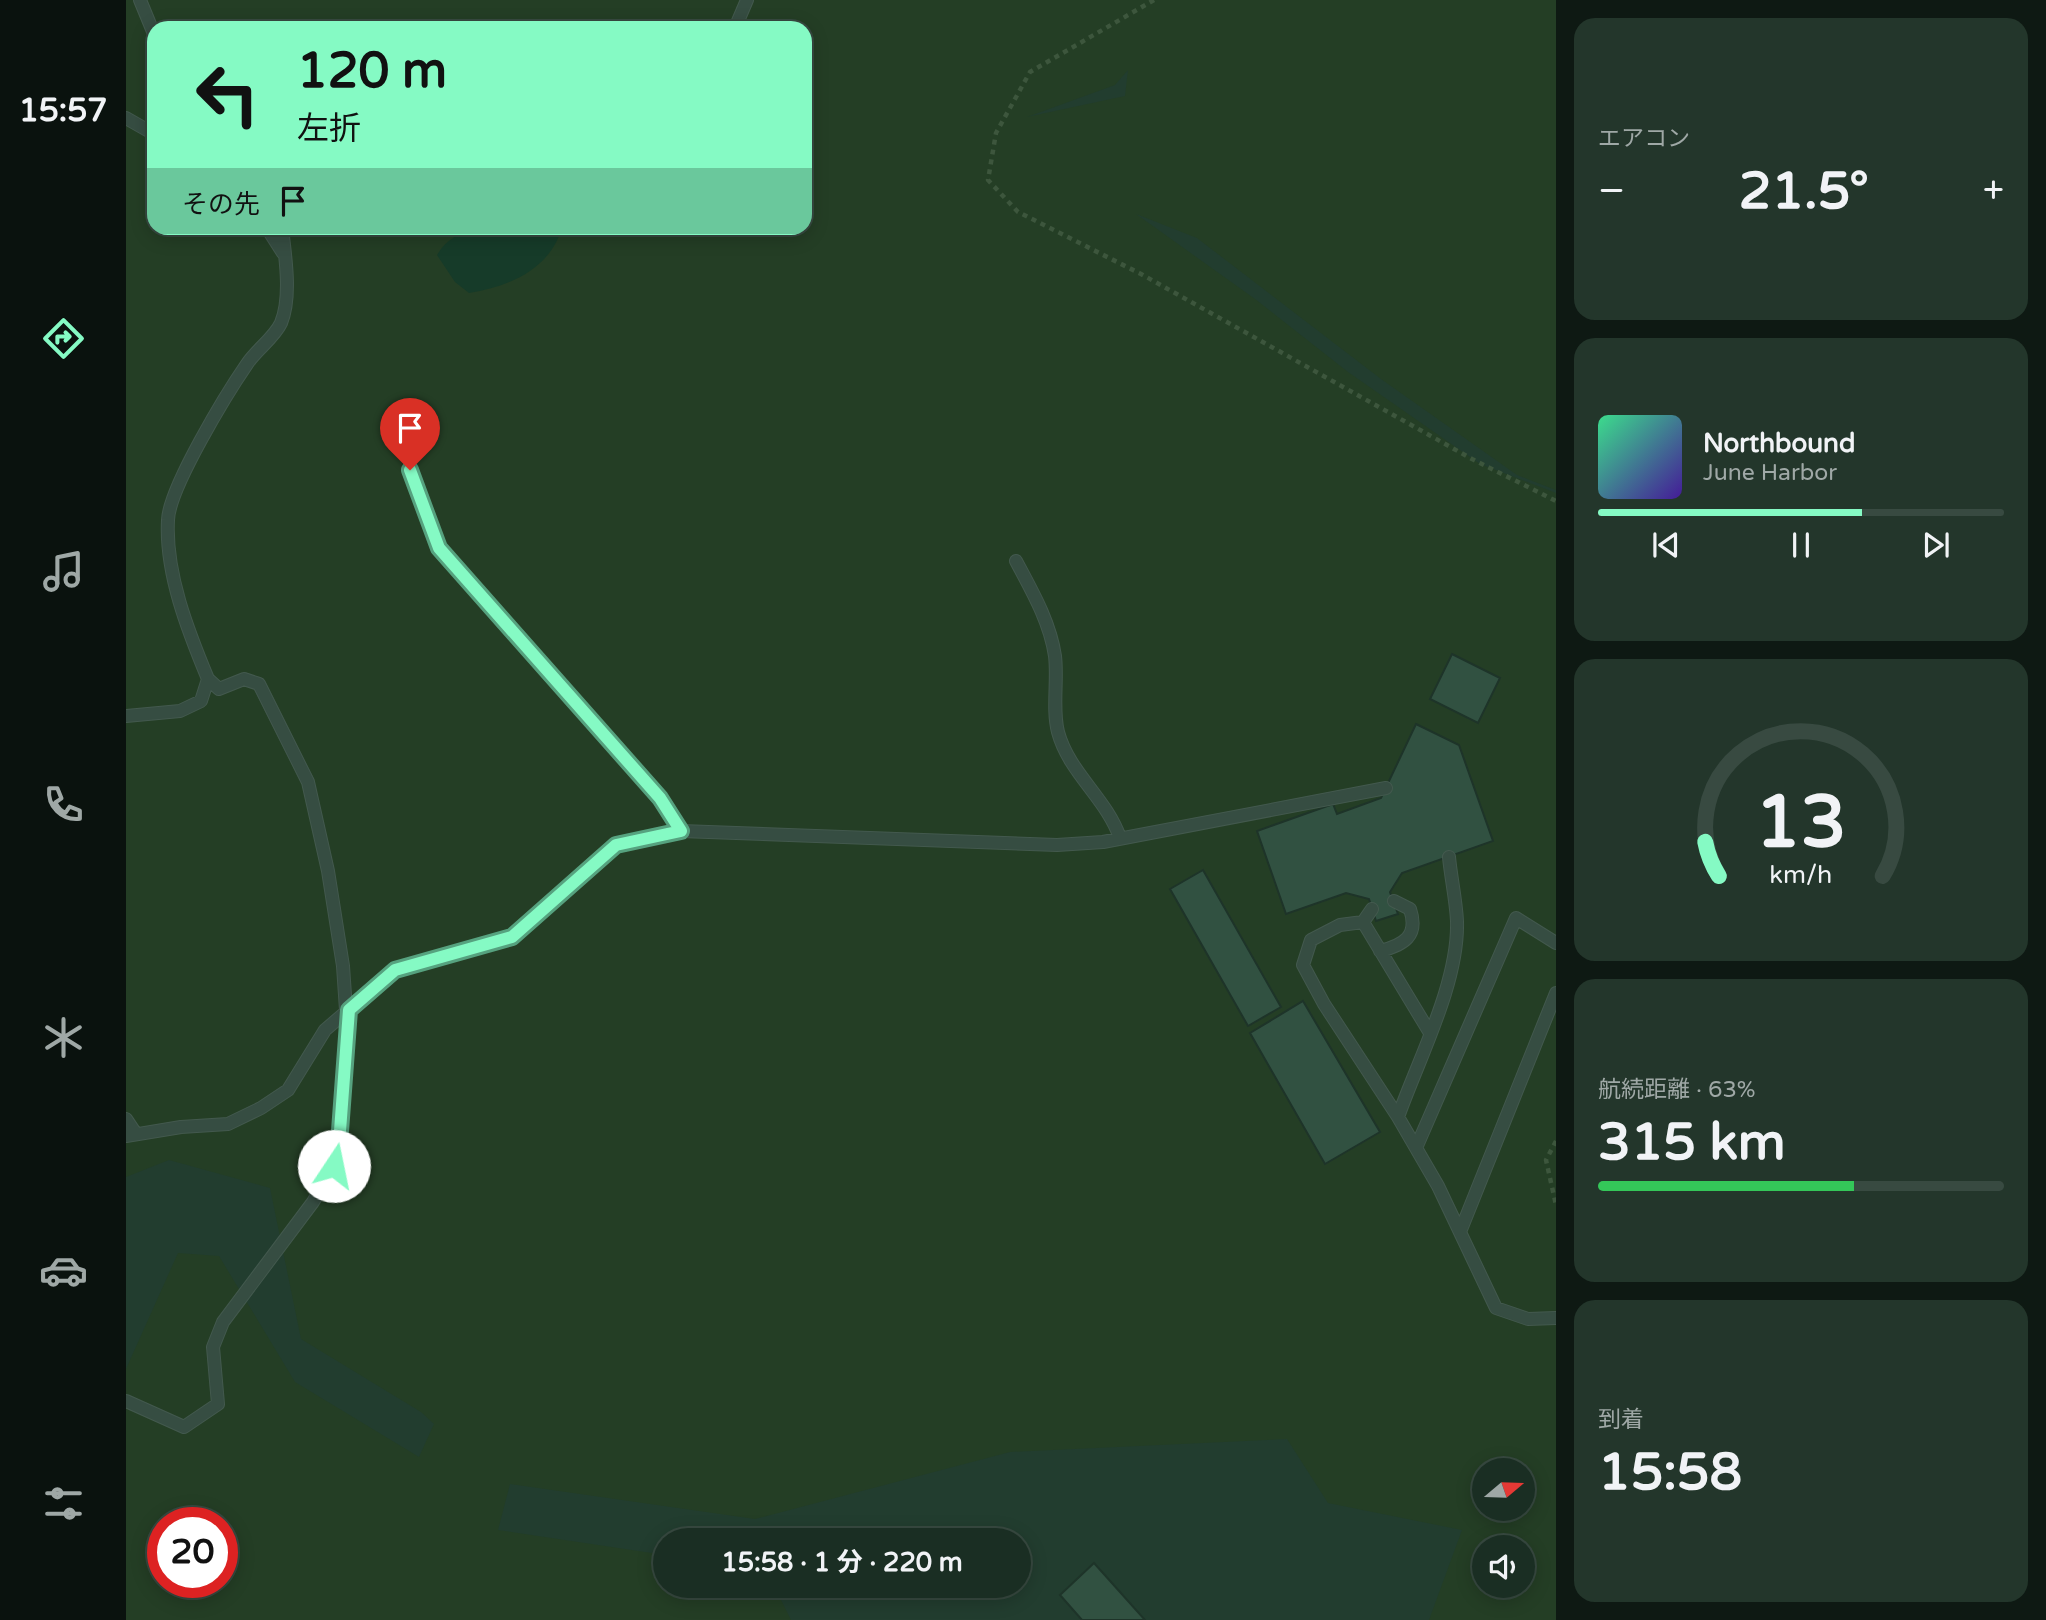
<!DOCTYPE html>
<html lang="ja">
<head>
<meta charset="utf-8">
<style>
	:root { --surface:#1a2e23; --page:#23362b; --text:#f1f3f6; --muted:#9fa8a6; --line:#384a41; --accent:#85fac4 }
	body { margin:0; font-family:"Varela Round","Noto Sans JP",sans-serif; background:var(--page); color:var(--text); height:100vh; display:flex; flex-direction:column; font-size:26px; white-space:nowrap }
	* { box-sizing:border-box; margin:0 }
	p { font-size:23px; color:var(--muted) }
	.icon { flex:none; width:38px; height:38px; fill:none; stroke:currentColor; stroke-width:2; stroke-linecap:round; stroke-linejoin:round }
	.map { position:relative; flex:1; overflow:hidden }
	.panel { display:flex; flex-direction:column; gap:18px; padding:18px; background:#0e1913; width:490px }
	.panel>* { flex:none }
	.hud { position:absolute; left:21px; top:21px; width:665px; height:214px; border-radius:21px; box-shadow:0 4px 18px #0003,0 0 0 2px var(--line); background:#85fac4; color:#111; overflow:hidden }
	.needle { width:46px; rotate:71deg }
	.fabs { position:absolute; left:1346px; top:1458px; display:grid; gap:14px }
	.fabs a { display:grid; place-items:center; width:63px; height:63px; border-radius:50%; background:var(--surface); box-shadow:0 4px 18px #0003,0 0 0 2px var(--line); font-size:35px }
	.speed { position:absolute; left:21px; top:1507px; display:flex; gap:14px; font-size:35px; font-weight:700; text-align:center }
	.speed>* { display:grid; place-content:center; width:91px; height:91px; border-radius:50%; background:var(--surface); box-shadow:0 4px 18px #0003,0 0 0 2px var(--line); line-height:1 }
	.speed .limit { border:10px solid #d22; background:#fff; color:#111 }
	.pin { position:absolute; display:grid; place-items:center; width:60px; height:60px; color:#fff; margin:-72px -30px; border-radius:50% 50% 50% 0; rotate:-45deg; box-shadow:0 0 7px #0007 }
	.pin .icon { rotate:45deg }
	.me { position:absolute; width:77px; margin:-38px; rotate:11deg; stroke-linejoin:round; filter:drop-shadow(0 0 5px #0008) }
	.turn { display:flex; align-items:center; gap:24px; height:147px; padding:0 35px; font-size:32px }
	.turn .icon { width:91px; height:91px; stroke-width:2.5 }
	.turn b { display:block; font-size:49px; line-height:60px }
	.then { display:flex; align-items:center; height:66px; padding:0 35px; background:#0003; gap:14px; font-size:26px }
	.big { font-size:52px; font-weight:700; line-height:1.1 }
	.panel .tile { flex:1; display:flex; flex-direction:column; justify-content:center; gap:10px; min-width:0; padding:0 24px; border-radius:21px; background:var(--page) }
	.panel .dial { align-items:center; gap:0 }
	.dial svg { height:182px; overflow:visible; fill:none; stroke:var(--line); stroke-width:7; stroke-linecap:round; text-anchor:middle }
	.dial text { fill:var(--text); stroke:none }
	.song { display:flex; align-items:center; gap:21px }
	.cover { width:84px; height:84px; border-radius:10px; background:linear-gradient(135deg,hsl(150 70% 55%),hsl(260 70% 35%)) }
	.played { height:7px; border-radius:4px; background:linear-gradient(90deg,var(--accent) 65%,var(--line) 65%) }
	.keys { display:flex; justify-content:space-around; direction:ltr }
	.heat { display:flex; justify-content:space-between; align-items:center; font-size:38px; direction:ltr }
	.charge { height:10px; border-radius:5px; background:linear-gradient(90deg,#34c759 63%,var(--line) 0) }
	.trip { position:absolute; left:527px; top:1528px; width:378px; height:70px; border-radius:35px; background:var(--surface); box-shadow:0 4px 18px #0003,0 0 0 2px var(--line); font-weight:700; line-height:70px; text-align:center }
	main { display:flex; flex:1; min-height:0 }
	.tab-bar { display:flex; flex-direction:column; width:126px; justify-content:space-around; align-items:center; background:#0a120e; color:var(--muted) }
	.tab-bar .icon { width:49px; height:49px }
	.tab-bar .active { color:var(--accent) }
	.tab-bar b { font-size:32px; color:var(--text) }
	.map>svg:first-child { display:block }
</style>
</head>
<body>
<main>
<nav class="tab-bar">
<b>15:57</b>
<svg class="icon active" aria-label="directions" viewBox="0 0 24 24"><path d="M12 3l9 9-9 9-9-9zM9 14v-3h6M13 9l2 2-2 2"/></svg>
<svg class="icon" aria-label="music" viewBox="0 0 24 24"><path d="M9 18V5l10-2v13"/><circle cx="6" cy="18" r="3"/><circle cx="16" cy="16" r="3"/></svg>
<svg class="icon" aria-label="phone" viewBox="0 0 24 24"><path d="M5 4h4l2 5-3 2q2 4 5 5l2-3 5 2v4C11 20 4 13 5 4z"/></svg>
<svg class="icon" aria-label="climate" viewBox="0 0 24 24"><path d="M12 3v18M4 7l16 10M4 17L20 7"/></svg>
<svg class="icon" aria-label="car" viewBox="0 0 24 24"><path d="M5 17H2v-5l4-1 3-4h7l3 4 3 1v5h-3M9 17h6M6 11h13"/><circle cx="7" cy="17" r="2"/><circle cx="17" cy="17" r="2"/></svg>
<svg class="icon" aria-label="filters" viewBox="0 0 24 24"><path d="M4 7h16M4 17h16"/><circle cx="9" cy="7" r="2"/><circle cx="15" cy="17" r="2"/></svg>
</nav>
<div class="map">
<svg width="1430" height="1620" viewBox="0 0 1430 1620">
	<rect width="100%" height="100%" fill="#223d2f"/>
	<path fill="#243e25" fill-rule="evenodd" d="M0 0H1430V490L1391 475 1255 379 1071 238 1010 214 1129 299 1222 372 1354 464 1430 493V1620H1303L1336 1530 1202 1503 1161 1439 884 1452 629 1519 384 1484 372 1530 539 1555V1586H648L665 1620H0V1369L52 1253 93 1256 169 1382 293 1457 308 1424 295 1412 175 1339 144 1188 43 1160 0 1177ZM28 28H679V228H28ZM1002 70 999 96 901 117 989 85ZM1358 1470H1396V1508H1358ZM37 1522H96V1582H37ZM1358 1547H1396V1586H1358Z"/>
	<path fill="#163b29" d="M352 228H436C423 270 384 286 343 293L329 282 311 255C320 239 335 232 352 228Z"/>
	<path fill="#315141" stroke="#1e3429" stroke-width="2" d="M1326 654 1374 678 1352 723 1304 699Z
		M1290 724 1333 745 1367 841 1276 873 1264 892 1272 914 1250 921 1243 899 1220 893 1160 914 1131 831 1207 804 1211 814 1255 798Z
		M1077 870 1155 1007 1122 1026 1044 889Z
		M1177 1001 1254 1132 1199 1164 1124 1033Z
		M968 1563 1019 1620H956L934 1595Z"/>
	<g fill="none" stroke-linecap="round" stroke-linejoin="round">
		<defs>
			<path id="service" d="M14 0 28 34
				M609 28 621 0
				M0 118 28 134
				M141 228 157 253
				M284 470 313 548 534 798 555 831
				M890 561C906 591 924 622 929 656 932 680 926 709 932 732 943 773 981 799 994 838
				M0 716 54 711 75 701 82 679C62 631 39 573 42 520 43 488 101 393 121 364 130 350 148 338 155 323 166 296 159 255 156 228
				M1323 857C1325 878 1330 900 1331 921 1333 983 1292 1060 1272 1117L1312 1186 1370 1308 1402 1319 1430 1318
				M1237 922 1246 909
				M1254 951C1278 945 1293 936 1284 909L1268 901
				M1272 1117 1198 1004 1177 965 1185 940 1214 925 1237 922 1304 1033
				M0 1119 10 1134
				M0 1136 55 1127 102 1124 135 1108 162 1090 199 1030 269 970 386 937 490 845 555 831 931 845 977 842 1260 788
				M1290 1148 1390 918 1430 943
				M1334 1232 1430 993
				M0 1401 58 1427 92 1404 87 1347 97 1322 187 1202 208 1166 214 1131 222 1039 217 966 202 871 182 782 133 684 118 679 93 689 82 679"/>
		</defs>
		<use href="#service" stroke="#43594e" stroke-width="14"/>
		<path stroke="#3d563d" stroke-width="4.5" stroke-dasharray="5 5" stroke-linecap="butt" d="M1028 0 904 72 870 133 862 180 892 212 1015 274 1346 459 1430 501
			M1430 1141 1420 1160 1430 1205"/>
		<use href="#service" stroke="#364d42" stroke-width="12"/>
	</g>
	<g fill="none" stroke-linecap="round" stroke-linejoin="round">
		<defs>
			<path id="route" d="M208 1166 214 1131 223 1010 269 970 386 937 490 845 555 831 534 798 313 548 284 470"/>
		</defs>
		<use href="#route" stroke="#56a27f" stroke-width="18"/>
		<use href="#route" stroke="#85fac4" stroke-width="12"/>
	</g>
</svg>
<div class="fabs">
<a><svg class="needle" viewBox="-14 -14 28 28"><path d="M0-13l5 13h-10z" fill="#e53935"/><path d="M0 13l5-13h-10z" fill="#9fa8a6"/></svg></a>
<a><svg class="icon" aria-label="sound" viewBox="0 0 24 24"><path d="M4 9h4l5-4v14l-5-4H4zM17 9q2 3 0 6"/></svg></a>
</div>
<div class="speed"><div class="limit">20</div></div>
<div class="pin" style="left:284px;top:470px;background:#d93025"><svg class="icon" aria-label="arrive" viewBox="0 0 24 24"><path d="M6 21V4h12l-3 4 3 4H6"/></svg></div>
<svg class="me" style="left:208px;top:1166px" viewBox="-20 -20 40 40"><circle r="19" fill="#fff"/><path d="M0-13L10 11 0 6-10 11z" fill="#85fac4"/></svg>
<div class="trip">15:58 · 1 分 · 220 m</div>
<div class="hud">
<div class="turn"><svg class="icon" aria-label="left" viewBox="0 0 24 24"><path d="M17 20v-9H6M10 6l-5 5 5 5"/></svg><div><b>120 m</b>左折</div></div>
<div class="then">その先<svg class="icon" aria-label="arrive" viewBox="0 0 24 24"><path d="M6 21V4h12l-3 4 3 4H6"/></svg></div>
</div>
</div>
<section class="panel">
<div class="tile"><p>エアコン</p>
<div class="heat"><a>−</a><b class="big">21.5°</b><a>+</a></div>
</div>
<div class="tile">
<div class="song"><i class="cover"></i><div><b>Northbound</b><p>June Harbor</p></div></div>
<div class="played"></div>
<div class="keys"><svg class="icon" aria-label="previous" viewBox="0 0 24 24"><path d="M18 5L8 12l10 7zM5 5v14"/></svg><svg class="icon" aria-label="pause" viewBox="0 0 24 24"><path d="M8 5v14M16 5v14"/></svg><svg class="icon" aria-label="next" viewBox="0 0 24 24"><path d="M6 5l10 7-10 7zM19 5v14"/></svg></div>
</div>
<div class="tile dial"><svg viewBox="0 0 100 80">
<path d="M14 69A42 42 0 1 1 86 69"/>
<path d="M14 69A42 42 0 0 1 8 54" stroke="#85fac4"/>
<text x="50" y="56" font-size="32" font-weight="700">13</text>
<text x="50" y="72" font-size="11">km/h</text>
</svg></div>
<div class="tile"><p>航続距離 · 63%</p><b class="big">315 km</b><div class="charge"></div></div>
<div class="tile"><p>到着</p><b class="big">15:58</b></div>
</section>
</main>
</body>
</html>
